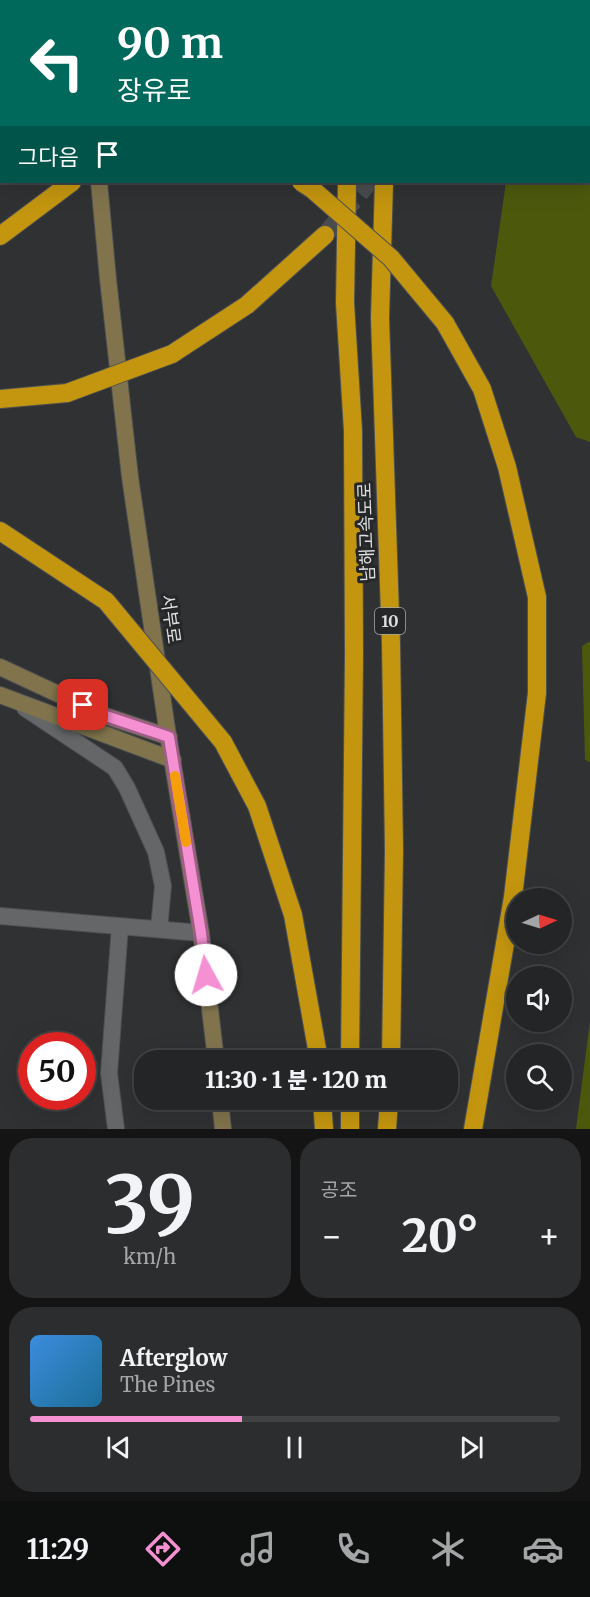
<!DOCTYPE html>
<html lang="ko">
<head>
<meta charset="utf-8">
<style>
	:root { --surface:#242526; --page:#2c2d2e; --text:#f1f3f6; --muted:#a3a5a7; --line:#414243; --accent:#f591d2 }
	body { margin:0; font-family:Merriweather,"Noto Sans KR",serif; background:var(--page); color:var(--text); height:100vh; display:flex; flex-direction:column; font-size:22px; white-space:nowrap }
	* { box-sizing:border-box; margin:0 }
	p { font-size:20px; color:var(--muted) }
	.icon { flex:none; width:33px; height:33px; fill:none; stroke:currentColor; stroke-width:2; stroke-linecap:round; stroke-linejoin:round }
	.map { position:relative; height:1129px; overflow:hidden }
	.details { display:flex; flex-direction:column; gap:9px; padding:9px; background:#141415; flex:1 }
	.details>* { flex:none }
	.guide { position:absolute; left:0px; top:0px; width:591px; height:183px; box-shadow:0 6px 24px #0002,0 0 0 2px var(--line); background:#00695c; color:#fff; overflow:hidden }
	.needle { width:39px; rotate:86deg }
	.tools { position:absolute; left:506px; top:888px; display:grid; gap:12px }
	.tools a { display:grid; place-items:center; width:66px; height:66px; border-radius:50%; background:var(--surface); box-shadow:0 6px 24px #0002,0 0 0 2px var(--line); font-size:30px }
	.speed { position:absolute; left:18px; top:1032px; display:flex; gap:12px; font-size:30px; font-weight:700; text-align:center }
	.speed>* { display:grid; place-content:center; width:78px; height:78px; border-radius:50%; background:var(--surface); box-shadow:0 6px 24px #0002,0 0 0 2px var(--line); line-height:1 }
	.speed .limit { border:9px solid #d22; background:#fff; color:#111 }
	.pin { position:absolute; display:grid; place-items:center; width:51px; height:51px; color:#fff; margin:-26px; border-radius:12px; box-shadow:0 3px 9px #0006 }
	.me { position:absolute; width:66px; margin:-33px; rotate:354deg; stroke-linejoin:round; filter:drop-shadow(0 0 4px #0008) }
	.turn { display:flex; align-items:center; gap:21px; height:126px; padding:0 18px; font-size:27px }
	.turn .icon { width:78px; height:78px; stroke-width:2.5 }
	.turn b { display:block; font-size:42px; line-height:51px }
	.then { display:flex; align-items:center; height:57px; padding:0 18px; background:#0003; gap:12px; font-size:22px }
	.big { font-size:45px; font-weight:800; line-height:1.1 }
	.details .card { flex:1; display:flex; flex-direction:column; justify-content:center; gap:9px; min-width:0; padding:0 21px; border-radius:24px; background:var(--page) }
	.details .dial { align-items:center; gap:0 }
	.dial b { font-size:78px; line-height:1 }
	.song { display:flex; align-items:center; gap:18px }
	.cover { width:72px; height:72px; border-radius:9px; background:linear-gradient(135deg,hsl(210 70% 55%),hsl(200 70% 35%)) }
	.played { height:6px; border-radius:3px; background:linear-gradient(90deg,var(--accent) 40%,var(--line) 40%) }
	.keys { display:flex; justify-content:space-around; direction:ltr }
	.heat { display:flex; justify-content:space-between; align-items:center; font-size:33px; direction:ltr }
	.details .tiles { flex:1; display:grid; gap:9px; grid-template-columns:1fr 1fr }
	.card:last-child { grid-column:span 2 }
	.trip { position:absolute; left:134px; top:1050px; width:324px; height:60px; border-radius:24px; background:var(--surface); box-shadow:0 6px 24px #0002,0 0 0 2px var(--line); font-weight:800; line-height:60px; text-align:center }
	.tab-bar { display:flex; height:96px; justify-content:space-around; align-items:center; background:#0e0f0f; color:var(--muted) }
	.tab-bar .icon { width:42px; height:42px }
	.tab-bar .active { color:var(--accent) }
	.tab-bar b { font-size:27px; color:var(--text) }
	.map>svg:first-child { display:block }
</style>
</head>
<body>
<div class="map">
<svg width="590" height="1129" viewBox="0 0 590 1129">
	<rect width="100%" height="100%" fill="#303133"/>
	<path fill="#4c590d" d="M590 0V442L576 437 491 286 506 182H590Z
		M590 641V762L585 760 582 646Z
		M590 1021V1129H576Z"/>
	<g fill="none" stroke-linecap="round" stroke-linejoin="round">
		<path stroke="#4a4b4d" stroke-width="18" stroke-dasharray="18 9" stroke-linecap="butt" d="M325 235 369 182"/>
		<defs>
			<path id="minor" d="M25 708 115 768 127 788 156 852 163 886 159 929
				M0 916 201 933
				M116 1129 109 1073 120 926"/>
			<path id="secondary" d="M102 2V0
				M99 182 108 279 130 477 167 729 201 933 216 1060
				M0 667 103 715 169 737
				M0 695 173 760
				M220 1100 223 1129"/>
			<path id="motorway" d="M220 2 221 0
				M349 2V0
				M393 2V0
				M469 2V0
				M0 105H2
				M347 182 345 303 353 431 354 655 350 1060
				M384 182 380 318 391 644 394 850 391 1060
				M0 236 72 182
				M445 323 482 389 507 467 537 597V693L513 897 473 1129
				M172 354 247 305 325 235
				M0 399 67 393
				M0 531 106 601
				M223 742 257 806 293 915 319 1060
				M322 1100 324 1129
				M350 1129V1100
				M387 1129 389 1100"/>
		</defs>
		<use href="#minor" stroke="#4f5052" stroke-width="18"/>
		<use href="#secondary" stroke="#4f5052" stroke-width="18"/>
		<use href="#motorway" stroke="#4f5052" stroke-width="20"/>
		<use href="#minor" stroke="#646668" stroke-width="16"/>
		<use href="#secondary" stroke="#81744d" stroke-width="16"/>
		<use href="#motorway" stroke="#c4960f" stroke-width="18"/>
		<defs>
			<path id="motorway-bridge" d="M301 182 312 189 391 258 445 323
				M67 393 172 354
				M106 601 223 742"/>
		</defs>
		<use href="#motorway-bridge" stroke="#4f5052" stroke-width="20" stroke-linecap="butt"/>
		<use href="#motorway-bridge" stroke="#c4960f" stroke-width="18"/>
	</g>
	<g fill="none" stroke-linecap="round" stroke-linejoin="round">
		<defs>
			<path id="route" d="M83 705 103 715 169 737 201 933 206 975"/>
		</defs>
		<use href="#route" stroke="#9f5e88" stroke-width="15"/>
		<use href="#route" stroke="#f591d2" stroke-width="10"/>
		<path stroke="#f59e0b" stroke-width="10" d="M175 776 186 842"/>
	</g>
	<g text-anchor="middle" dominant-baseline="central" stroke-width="6" stroke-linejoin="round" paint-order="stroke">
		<rect fill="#262729" stroke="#a7a8a9" stroke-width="1.5" x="375" y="608" width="30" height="26" rx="4.5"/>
		<g font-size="16" font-weight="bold" fill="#dedfe0">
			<text x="390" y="621">10</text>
		</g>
		<g font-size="18" fill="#dedfe0" stroke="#262729">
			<text transform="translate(366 532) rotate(-92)">남해고속도로</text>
			<text transform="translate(171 619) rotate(82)">서부로</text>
		</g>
	</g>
</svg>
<div class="tools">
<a><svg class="needle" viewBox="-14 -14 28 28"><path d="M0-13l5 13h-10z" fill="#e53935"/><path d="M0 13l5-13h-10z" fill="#a3a5a7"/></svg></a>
<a><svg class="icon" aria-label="sound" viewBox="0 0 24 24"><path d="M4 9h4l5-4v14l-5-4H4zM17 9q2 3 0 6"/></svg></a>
<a><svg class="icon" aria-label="search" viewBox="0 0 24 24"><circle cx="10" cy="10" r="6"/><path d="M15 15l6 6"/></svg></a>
</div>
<div class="speed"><div class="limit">50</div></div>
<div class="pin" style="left:83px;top:705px;background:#d93025"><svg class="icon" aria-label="arrive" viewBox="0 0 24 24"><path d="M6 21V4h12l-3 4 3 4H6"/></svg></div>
<svg class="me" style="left:206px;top:975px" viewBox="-20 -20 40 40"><circle r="19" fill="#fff"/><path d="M0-13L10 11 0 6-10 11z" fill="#f591d2"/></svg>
<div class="trip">11:30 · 1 분 · 120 m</div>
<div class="guide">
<div class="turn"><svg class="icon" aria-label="left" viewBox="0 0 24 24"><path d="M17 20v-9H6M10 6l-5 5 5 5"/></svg><div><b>90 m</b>장유로</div></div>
<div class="then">그다음<svg class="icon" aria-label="arrive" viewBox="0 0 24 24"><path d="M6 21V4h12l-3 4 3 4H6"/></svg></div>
</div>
</div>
<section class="details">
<div class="tiles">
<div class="card dial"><b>39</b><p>km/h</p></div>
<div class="card"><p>공조</p>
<div class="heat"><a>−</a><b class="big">20°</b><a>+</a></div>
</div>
<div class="card">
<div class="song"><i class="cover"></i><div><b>Afterglow</b><p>The Pines</p></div></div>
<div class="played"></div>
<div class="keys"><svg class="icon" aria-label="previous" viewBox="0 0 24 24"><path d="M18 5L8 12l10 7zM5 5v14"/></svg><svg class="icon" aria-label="pause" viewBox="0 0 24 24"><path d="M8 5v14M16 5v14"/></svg><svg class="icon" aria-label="next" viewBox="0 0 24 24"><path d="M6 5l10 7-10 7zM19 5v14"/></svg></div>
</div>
</div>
</section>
<nav class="tab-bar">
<b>11:29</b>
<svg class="icon active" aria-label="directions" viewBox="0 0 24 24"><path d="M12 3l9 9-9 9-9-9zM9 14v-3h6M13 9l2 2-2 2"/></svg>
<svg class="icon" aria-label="music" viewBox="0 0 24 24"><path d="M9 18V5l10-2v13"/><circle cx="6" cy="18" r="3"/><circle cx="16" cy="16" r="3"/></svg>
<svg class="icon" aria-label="phone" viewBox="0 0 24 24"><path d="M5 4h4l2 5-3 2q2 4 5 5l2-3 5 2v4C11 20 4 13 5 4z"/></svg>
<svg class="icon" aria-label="climate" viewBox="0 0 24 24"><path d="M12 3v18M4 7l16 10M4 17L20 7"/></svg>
<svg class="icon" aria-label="car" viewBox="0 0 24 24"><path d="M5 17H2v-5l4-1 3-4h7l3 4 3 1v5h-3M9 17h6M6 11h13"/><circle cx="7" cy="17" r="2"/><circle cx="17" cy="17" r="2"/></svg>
</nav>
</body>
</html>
